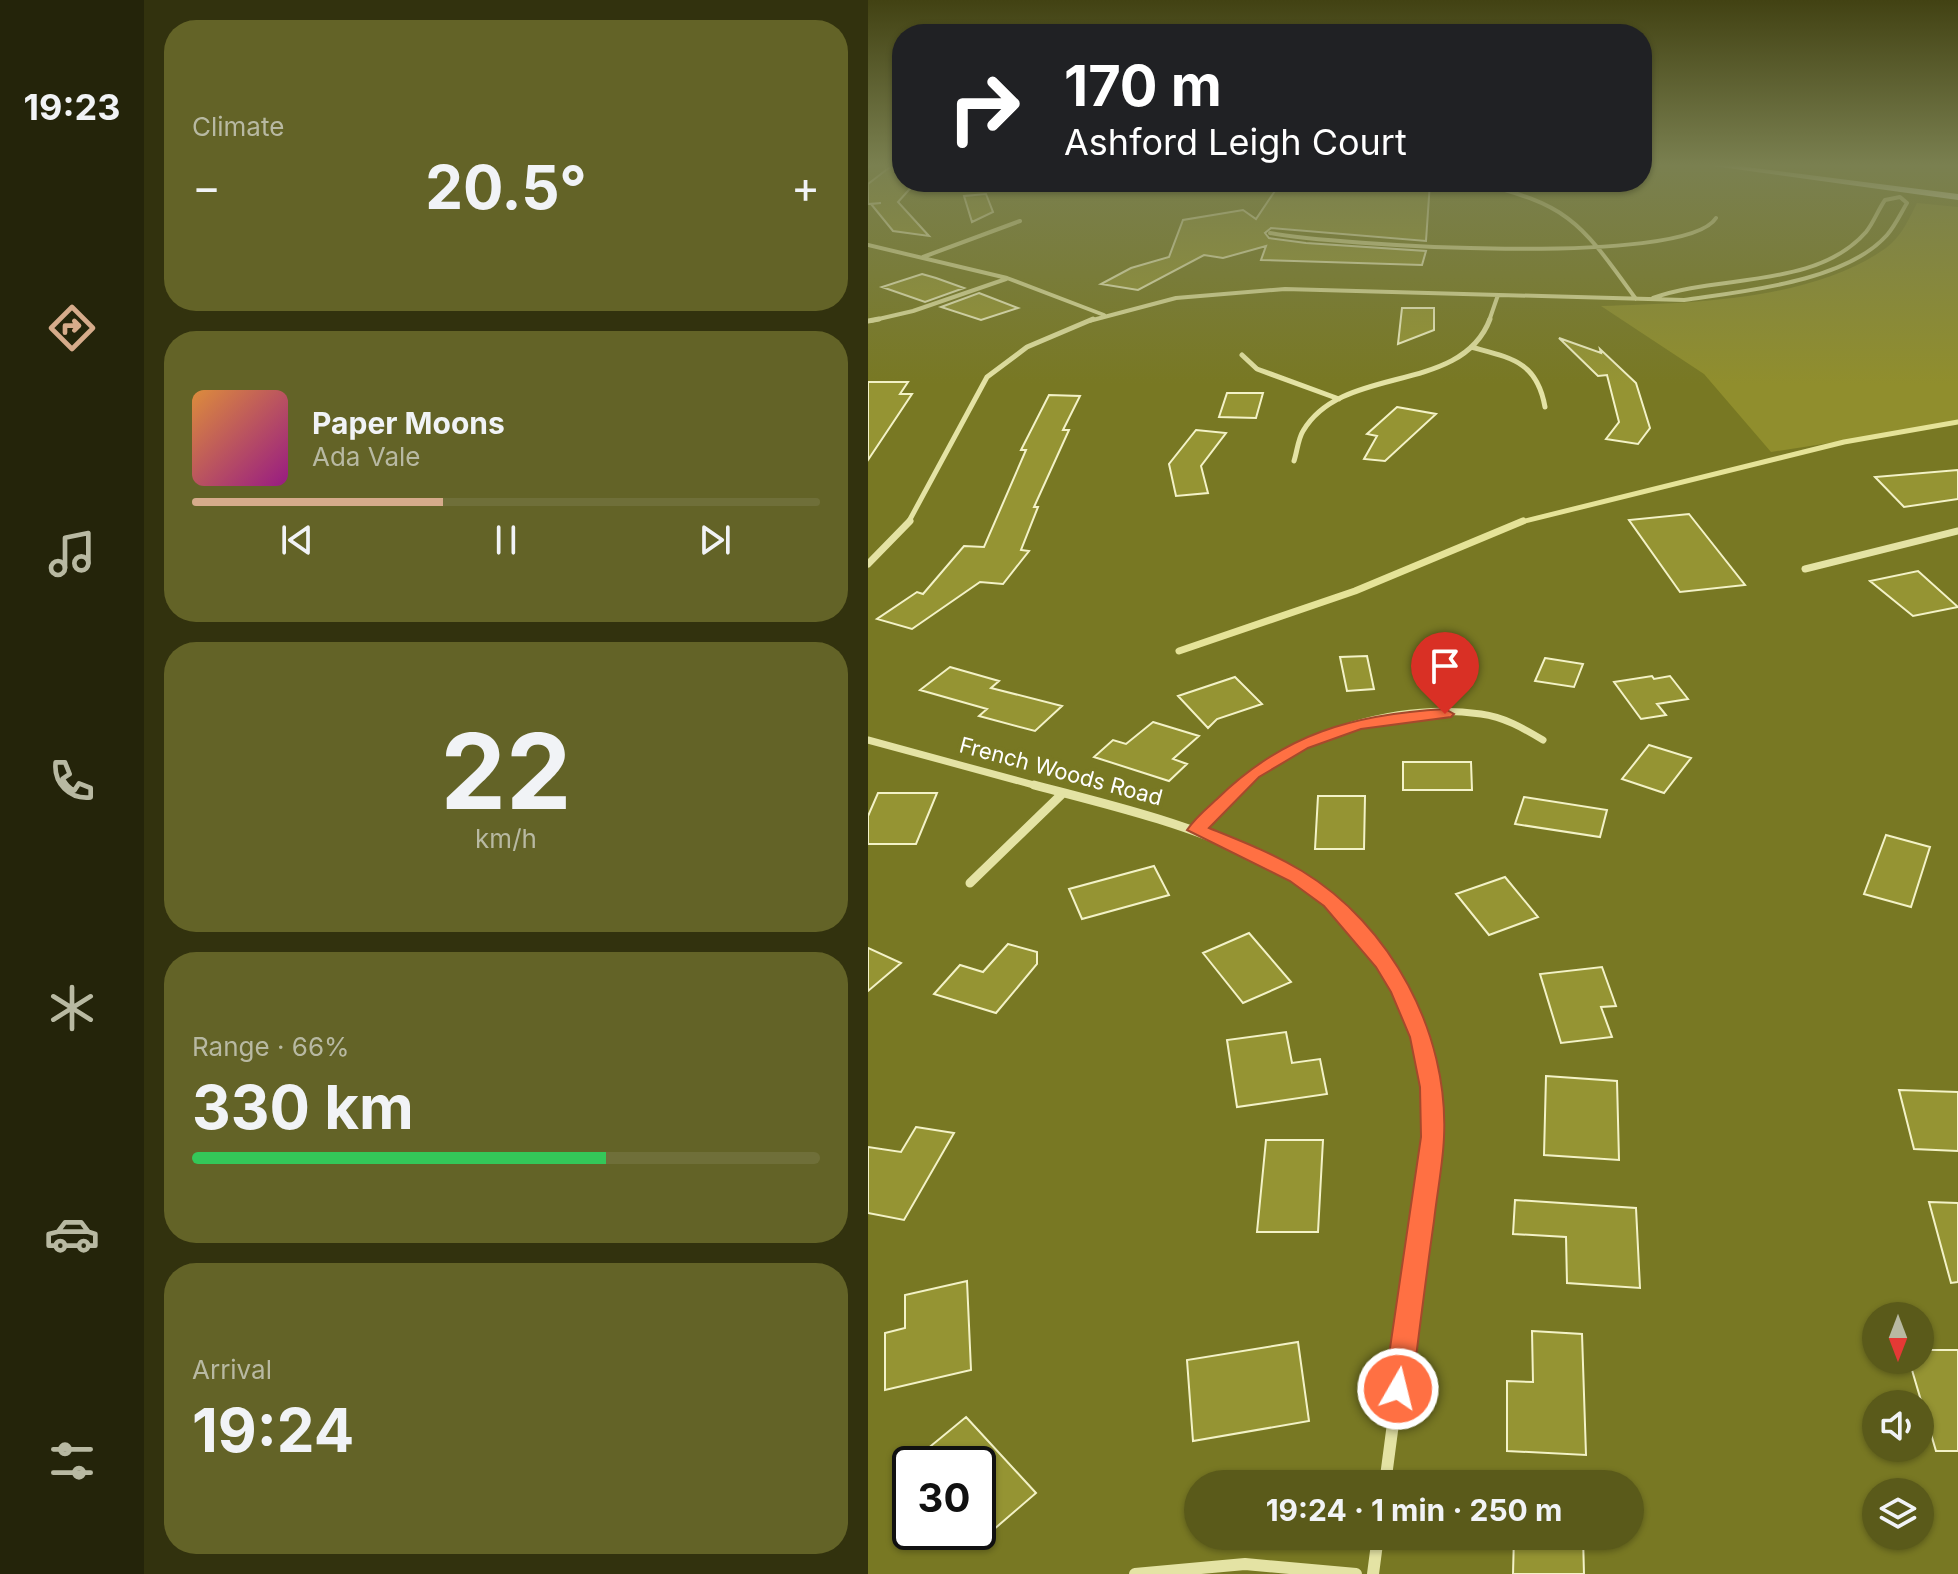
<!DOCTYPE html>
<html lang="en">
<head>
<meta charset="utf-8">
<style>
	:root { --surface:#5a5a1a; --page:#636327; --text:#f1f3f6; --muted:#b8b9a2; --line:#6f6f39; --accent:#d6ab8b }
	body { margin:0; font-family:Inter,sans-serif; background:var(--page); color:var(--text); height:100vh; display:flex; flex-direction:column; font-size:30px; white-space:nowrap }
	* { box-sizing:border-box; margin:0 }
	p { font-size:26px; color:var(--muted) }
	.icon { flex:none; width:44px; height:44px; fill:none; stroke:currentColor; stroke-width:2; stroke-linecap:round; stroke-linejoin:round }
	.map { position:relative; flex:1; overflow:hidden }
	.side { display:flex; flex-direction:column; gap:20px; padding:20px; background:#32320e; width:724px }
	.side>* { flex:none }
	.top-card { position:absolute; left:24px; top:24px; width:760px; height:168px; border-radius:32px; box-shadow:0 2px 6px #0004; background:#202124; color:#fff; overflow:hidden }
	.needle { width:52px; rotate:180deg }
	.fabs { position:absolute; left:994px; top:1302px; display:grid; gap:16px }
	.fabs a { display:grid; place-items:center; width:72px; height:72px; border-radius:50%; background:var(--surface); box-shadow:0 2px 6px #0004; font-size:40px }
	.speed { position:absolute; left:24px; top:1446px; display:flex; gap:16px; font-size:40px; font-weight:700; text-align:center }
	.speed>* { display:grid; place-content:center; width:104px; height:104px; border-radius:50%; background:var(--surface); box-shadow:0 2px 6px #0004; line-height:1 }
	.speed .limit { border:4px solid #111; border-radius:12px; background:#fff; color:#111 }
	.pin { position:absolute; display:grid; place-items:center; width:68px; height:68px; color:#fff; margin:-82px -34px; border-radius:50% 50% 50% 0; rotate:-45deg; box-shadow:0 0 8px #0007 }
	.pin .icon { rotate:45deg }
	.me { position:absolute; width:88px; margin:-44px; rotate:8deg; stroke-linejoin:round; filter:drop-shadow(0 0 6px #0008) }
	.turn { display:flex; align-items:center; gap:28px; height:168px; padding:0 40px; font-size:36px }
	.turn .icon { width:104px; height:104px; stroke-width:2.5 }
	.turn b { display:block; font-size:56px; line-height:68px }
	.big { font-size:60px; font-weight:700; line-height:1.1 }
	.side .card { flex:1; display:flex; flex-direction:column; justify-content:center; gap:12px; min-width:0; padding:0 28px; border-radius:32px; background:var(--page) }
	.side .dial { align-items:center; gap:0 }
	.dial b { font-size:104px; line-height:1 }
	.song { display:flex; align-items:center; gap:24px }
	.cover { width:96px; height:96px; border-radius:12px; background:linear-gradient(135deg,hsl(30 70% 55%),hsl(310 70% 35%)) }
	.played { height:8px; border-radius:4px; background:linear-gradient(90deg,var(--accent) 40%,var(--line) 40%) }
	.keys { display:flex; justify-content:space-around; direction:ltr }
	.heat { display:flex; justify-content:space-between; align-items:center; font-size:44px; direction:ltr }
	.charge { height:12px; border-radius:6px; background:linear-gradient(90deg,#34c759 66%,var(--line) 0) }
	.trip { position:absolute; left:316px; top:1470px; width:460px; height:80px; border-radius:40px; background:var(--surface); box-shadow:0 2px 6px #0004; font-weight:700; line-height:80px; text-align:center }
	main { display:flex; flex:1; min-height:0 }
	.tab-bar { display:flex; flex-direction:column; width:144px; justify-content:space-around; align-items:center; background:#24240a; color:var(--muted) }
	.tab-bar .icon { width:56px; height:56px }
	.tab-bar .selected { color:var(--accent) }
	.tab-bar b { font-size:36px; color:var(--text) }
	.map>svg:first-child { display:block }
</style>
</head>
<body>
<main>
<nav class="tab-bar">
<b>19:23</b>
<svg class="icon selected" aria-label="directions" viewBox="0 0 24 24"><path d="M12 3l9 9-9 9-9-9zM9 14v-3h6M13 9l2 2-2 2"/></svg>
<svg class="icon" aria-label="music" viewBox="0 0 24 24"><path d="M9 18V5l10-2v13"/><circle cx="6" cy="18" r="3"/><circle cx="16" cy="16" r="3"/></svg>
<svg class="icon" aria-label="phone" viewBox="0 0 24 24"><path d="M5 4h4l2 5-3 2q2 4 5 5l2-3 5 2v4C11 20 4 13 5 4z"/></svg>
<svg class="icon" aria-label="climate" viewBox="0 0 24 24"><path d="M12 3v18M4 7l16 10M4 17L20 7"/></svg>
<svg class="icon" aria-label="car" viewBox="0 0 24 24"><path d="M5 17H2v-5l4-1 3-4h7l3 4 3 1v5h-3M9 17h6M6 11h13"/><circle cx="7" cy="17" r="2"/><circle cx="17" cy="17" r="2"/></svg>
<svg class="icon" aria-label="filters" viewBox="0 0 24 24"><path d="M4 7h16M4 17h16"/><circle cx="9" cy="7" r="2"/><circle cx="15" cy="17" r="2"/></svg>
</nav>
<section class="side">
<div class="card"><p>Climate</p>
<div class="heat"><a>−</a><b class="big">20.5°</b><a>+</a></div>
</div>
<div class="card">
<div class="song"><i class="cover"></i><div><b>Paper Moons</b><p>Ada Vale</p></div></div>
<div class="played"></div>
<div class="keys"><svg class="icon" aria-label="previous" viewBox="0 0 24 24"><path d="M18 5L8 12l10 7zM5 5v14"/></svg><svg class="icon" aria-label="pause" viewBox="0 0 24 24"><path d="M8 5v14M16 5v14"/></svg><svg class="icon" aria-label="next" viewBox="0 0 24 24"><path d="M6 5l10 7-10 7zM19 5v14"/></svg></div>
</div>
<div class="card dial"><b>22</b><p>km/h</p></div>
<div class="card"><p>Range · 66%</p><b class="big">330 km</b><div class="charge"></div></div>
<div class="card"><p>Arrival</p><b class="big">19:24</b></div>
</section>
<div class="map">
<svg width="1090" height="1574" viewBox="0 0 1090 1574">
	<rect width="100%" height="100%" fill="#787823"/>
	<path fill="#908e2d" d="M1049 203 1090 207V423L903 452 836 374 733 306C822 303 943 301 1018 248 1033 237 1041 219 1049 203Z"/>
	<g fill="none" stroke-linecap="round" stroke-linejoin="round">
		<path stroke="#e5e398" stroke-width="5" d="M649 523 976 442 1090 422"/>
		<path stroke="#e5e398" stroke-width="7" d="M311 651 487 591 655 521"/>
	</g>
	<path fill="#959433" stroke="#f3f2c7" stroke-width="2" d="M26 164H34V182H48L30 202 61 236 25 231 3 204 13 203 0 204V184Z
		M413 182H562L558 241 403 228 397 233 401 238 438 243 558 251 554 265 393 260 398 246 355 258 336 255 270 290 233 284 263 268 301 257 315 220 375 210 388 219Z
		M118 194 125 212 104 222 96 196Z
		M54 274 68 278 96 288 57 302 14 287Z
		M111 293 150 308 113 320 73 307Z
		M534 308H566V330L530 344Z
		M691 338 733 353 732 349 768 383 782 428 770 444 738 439 751 422 739 375 730 376Z
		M0 382H40L32 394H44L0 460Z
		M359 393H395L388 418 351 417Z
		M181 395 212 396 195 430H201L166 507H170L153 550 161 551 135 584 112 582 44 629 9 619 49 592 55 594 96 546 116 547 158 450H153Z
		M529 407 568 414 517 461 496 459 509 436 499 434Z
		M328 430 358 433 333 466 340 493 308 496 301 464Z
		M1090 470V499L1036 507 1007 477Z
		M821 514 877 585 812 592 761 520Z
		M1050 571 1090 607 1045 616 1002 581Z
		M553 647H577L578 677H553Z
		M499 656 506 689 479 691 472 657Z
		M677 658 715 664 706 687 667 681Z
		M82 667 131 681 123 688 194 706 167 731 111 716 119 709 52 690Z
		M784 676 786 679 802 676 820 699 789 704 798 715 773 719 746 682Z
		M367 677 394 704 349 719 340 728 310 696Z
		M285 722 331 736 305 759 319 764 301 781 226 757 245 740 258 744Z
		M781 745 823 758 796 793 754 779Z
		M535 762H603L604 790H535Z
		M10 793H69L48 844H0V816Z
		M450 796H497L496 849H447Z
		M656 797 739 810 732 837 647 824Z
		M1018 835 1062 847 1043 907 996 894Z
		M286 866 301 895 214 919 201 889Z
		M637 877 670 917 621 935 588 894Z
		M381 933 423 982 375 1003 335 953Z
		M140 944 169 952V964L128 1013 66 994 92 965 115 972Z
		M0 948 33 963 0 991Z
		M734 967 748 1006 733 1007 744 1037 693 1043 672 974Z
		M418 1032 424 1063 452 1059 459 1094 369 1107 359 1040Z
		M678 1076 749 1081 751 1160 676 1155Z
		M1031 1090 1090 1092V1151L1046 1149Z
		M48 1127 86 1133 36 1220 0 1213V1147L33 1152Z
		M398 1140H455L450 1232H389Z
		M647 1200 768 1208 772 1288 699 1283 698 1237 645 1234Z
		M1061 1202 1090 1203V1282L1083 1283Z
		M99 1281 103 1370 17 1390V1333L37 1328V1295Z
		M664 1331 714 1334 718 1455 639 1451V1381L665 1382Z
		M430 1342 441 1421 325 1441 319 1360Z
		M1052 1350H1090V1451H1068L1041 1360H1052Z
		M98 1417 168 1493 110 1543V1464H41Z
		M646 1536H715L716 1574H645Z"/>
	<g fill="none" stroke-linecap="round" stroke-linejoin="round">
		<path stroke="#e4e3a4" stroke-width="4" d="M0 166 3 164
			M606 182C703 205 712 222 768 299
			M402 233C465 245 817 268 848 218
			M0 245 139 278 236 315
			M55 257 152 221
			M2 321 45 311 138 279
			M221 321 308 298 417 289 816 300C876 291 977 282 1019 235 1027 226 1033 213 1039 203L1032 197 1017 200C1010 210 1006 222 998 232 948 289 851 274 785 298
			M621 321 630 295"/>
		<path stroke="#e4e3a4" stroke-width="5" d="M0 321 11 319
			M603 347C643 358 669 361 677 407
			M374 355 389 369 471 399
			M426 461C429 452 430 439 435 431 475 363 593 396 622 319
			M40 523 119 377 159 347 225 319"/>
		<path stroke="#e4e3a4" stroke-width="7" d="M0 564 42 521
			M937 569 1090 531
			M0 740 173 787
			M369 787C430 732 532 702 613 714 636 717 655 728 675 740"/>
		<path stroke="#e4e3a4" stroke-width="9" d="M166 785C299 820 469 856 534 994 554 1036 559 1083 564 1130
			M328 830 372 785
			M102 883 195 793"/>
		<path stroke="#e4e3a4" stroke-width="12" d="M517 1484 564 1128
			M267 1574 377 1564 488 1574
			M505 1574 510 1536"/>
		<path fill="#fbfce4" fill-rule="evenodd" d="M831 164H855L1090 194V200Z"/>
	</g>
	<linearGradient id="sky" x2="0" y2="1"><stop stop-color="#424213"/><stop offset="0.43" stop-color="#7a8050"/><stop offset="1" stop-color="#7a8050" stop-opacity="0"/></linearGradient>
	<rect width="1090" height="384" fill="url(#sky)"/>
	<path fill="#ff7043" stroke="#a6492c" stroke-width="2" d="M577 709 586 714 583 717 493 729 440 748 391 777 341 828C373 841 404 853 434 871 523 925 581 1033 576 1137 575 1164 569 1193 566 1221 558 1277 551 1333 544 1389L540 1398 530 1402 520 1398 516 1389 553 1137 552 1087 542 1037 523 992 508 967 456 906 422 881 319 830C327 818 338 809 349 799 415 734 486 714 577 709Z"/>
	<g text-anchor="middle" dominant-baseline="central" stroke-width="8" stroke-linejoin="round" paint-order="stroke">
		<g font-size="22" fill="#fff" stroke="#787823">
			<text transform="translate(193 771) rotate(15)">French Woods Road</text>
		</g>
	</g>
</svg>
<div class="fabs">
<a><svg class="needle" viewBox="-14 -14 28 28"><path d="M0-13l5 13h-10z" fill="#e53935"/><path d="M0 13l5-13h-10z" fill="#b8b9a2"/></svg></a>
<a><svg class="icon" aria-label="sound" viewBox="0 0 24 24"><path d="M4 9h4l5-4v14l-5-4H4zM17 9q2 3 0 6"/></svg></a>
<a><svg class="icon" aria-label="layers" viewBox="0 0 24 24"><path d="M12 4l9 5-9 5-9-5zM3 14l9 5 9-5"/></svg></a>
</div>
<div class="speed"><div class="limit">30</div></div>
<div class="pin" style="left:577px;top:714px;background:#d93025"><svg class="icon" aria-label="arrive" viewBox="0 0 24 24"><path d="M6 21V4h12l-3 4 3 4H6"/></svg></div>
<svg class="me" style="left:530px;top:1389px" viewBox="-20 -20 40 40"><circle r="17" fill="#ff7043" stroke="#fff" stroke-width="3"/><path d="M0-11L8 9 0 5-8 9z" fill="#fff"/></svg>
<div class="trip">19:24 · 1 min · 250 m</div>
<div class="top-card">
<div class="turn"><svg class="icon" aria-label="right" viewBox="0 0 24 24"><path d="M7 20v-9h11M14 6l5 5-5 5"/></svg><div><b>170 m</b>Ashford Leigh Court</div></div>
</div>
</div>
</main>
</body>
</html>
